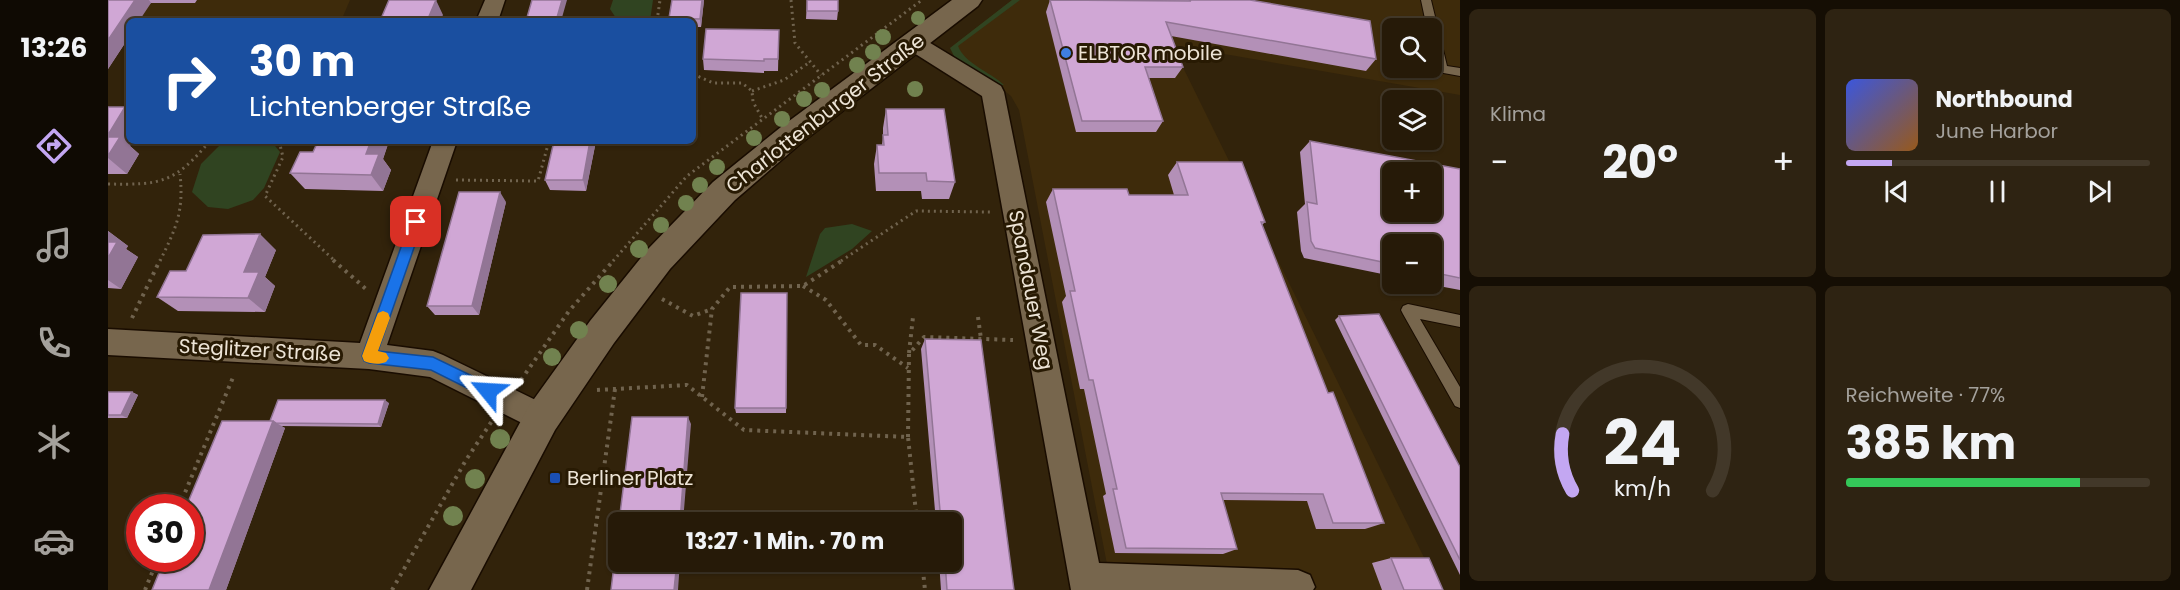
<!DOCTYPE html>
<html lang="de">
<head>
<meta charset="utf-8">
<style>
	:root { --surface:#261a08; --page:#2e2312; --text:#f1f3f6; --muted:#a4a19c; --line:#423829; --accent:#c3a7f2 }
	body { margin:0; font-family:Poppins,sans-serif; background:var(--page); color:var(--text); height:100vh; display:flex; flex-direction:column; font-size:22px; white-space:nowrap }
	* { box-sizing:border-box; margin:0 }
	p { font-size:20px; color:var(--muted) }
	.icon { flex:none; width:33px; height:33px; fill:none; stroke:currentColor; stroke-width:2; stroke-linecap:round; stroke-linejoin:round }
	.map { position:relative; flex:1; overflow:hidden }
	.panel { display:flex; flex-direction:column; gap:9px; padding:9px; background:#150e04; width:720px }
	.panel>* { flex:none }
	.hud { position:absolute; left:18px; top:18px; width:570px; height:126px; border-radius:9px; box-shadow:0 2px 4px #0004,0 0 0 2px var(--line); background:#1a4fa0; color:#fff; overflow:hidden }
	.tools { position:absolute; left:1274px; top:18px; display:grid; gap:12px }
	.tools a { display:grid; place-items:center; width:60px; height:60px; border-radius:9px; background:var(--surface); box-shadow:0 2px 4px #0004,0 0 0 2px var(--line); font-size:30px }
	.speed { position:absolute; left:18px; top:494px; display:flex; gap:12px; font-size:30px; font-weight:700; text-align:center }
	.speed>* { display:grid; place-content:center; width:78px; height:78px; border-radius:50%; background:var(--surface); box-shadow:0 2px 4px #0004,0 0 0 2px var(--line); line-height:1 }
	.speed .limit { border:9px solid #d22; background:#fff; color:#111 }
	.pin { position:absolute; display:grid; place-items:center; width:51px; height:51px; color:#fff; margin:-26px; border-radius:12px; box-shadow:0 3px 9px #0006 }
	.me { position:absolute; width:66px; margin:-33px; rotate:297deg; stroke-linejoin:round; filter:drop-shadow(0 0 4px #0008) }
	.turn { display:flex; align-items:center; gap:21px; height:126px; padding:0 24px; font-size:27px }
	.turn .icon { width:78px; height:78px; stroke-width:2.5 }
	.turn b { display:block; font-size:42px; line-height:51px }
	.big { font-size:45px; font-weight:700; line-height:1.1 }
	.panel .tile { flex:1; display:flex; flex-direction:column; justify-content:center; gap:9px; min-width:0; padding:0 21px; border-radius:9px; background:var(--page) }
	.panel .dial { align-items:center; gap:0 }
	.dial svg { height:156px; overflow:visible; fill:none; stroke:var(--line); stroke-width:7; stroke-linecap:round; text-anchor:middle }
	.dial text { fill:var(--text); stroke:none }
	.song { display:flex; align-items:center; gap:18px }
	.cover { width:72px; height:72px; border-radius:9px; background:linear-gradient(135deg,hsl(230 70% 55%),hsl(30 70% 35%)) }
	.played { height:6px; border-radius:3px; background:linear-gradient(90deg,var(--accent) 15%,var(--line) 15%) }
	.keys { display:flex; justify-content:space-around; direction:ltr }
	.heat { display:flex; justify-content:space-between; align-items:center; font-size:33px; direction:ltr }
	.charge { height:9px; border-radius:4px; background:linear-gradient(90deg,#34c759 77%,var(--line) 0) }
	.panel .tiles { flex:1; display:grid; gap:9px; grid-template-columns:repeat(2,1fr) }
	.trip { position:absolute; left:500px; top:512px; width:354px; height:60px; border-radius:9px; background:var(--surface); box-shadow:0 2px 4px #0004,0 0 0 2px var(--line); font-weight:700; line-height:60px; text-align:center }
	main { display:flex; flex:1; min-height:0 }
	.tabs { display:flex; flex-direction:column; width:108px; justify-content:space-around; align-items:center; background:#0f0a03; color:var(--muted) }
	.tabs .icon { width:42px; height:42px }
	.tabs .active { color:var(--accent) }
	.tabs b { font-size:27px; color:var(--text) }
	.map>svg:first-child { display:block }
</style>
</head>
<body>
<main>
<nav class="tabs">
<b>13:26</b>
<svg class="icon active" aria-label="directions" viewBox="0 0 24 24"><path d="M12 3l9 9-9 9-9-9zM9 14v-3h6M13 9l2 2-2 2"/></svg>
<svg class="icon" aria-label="music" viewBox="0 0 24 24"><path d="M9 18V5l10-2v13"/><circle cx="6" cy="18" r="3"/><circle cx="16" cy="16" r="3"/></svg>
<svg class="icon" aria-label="phone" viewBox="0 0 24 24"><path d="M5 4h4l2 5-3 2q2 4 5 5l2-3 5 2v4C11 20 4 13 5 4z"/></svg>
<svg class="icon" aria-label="climate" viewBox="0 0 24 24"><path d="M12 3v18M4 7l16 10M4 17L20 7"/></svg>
<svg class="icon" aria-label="car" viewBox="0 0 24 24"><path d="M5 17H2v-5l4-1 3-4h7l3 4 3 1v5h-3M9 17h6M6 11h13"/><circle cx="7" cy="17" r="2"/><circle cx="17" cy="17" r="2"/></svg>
</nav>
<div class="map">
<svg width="1352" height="590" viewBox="0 0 1352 590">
	<rect width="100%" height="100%" fill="#32230b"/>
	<path fill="#3e2b0b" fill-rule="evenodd" d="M0 0H242L233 21H83L85 17 0 16Z
		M904 0H1352V95L1064 45 1332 590H1004L911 110 903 96 842 48ZM1284 28H1323V68H1284Z"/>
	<path fill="#304421" d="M505 0H545L542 21H510L502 9Z
		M904 0H912L850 46C857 64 881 71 896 85H890L847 58 842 48Z
		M116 141H163L172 152 156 188 145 200 120 209 100 207 84 192 93 164Z
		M744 224 764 231 744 249 698 277 712 234 717 228Z"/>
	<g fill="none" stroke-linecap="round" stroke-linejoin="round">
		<defs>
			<path id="service" d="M1313 0H1323L1339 66 1352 68V76L1330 72 1328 69 1323 45V28H1319Z
				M1300 304 1352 315V327L1312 319 1352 387V408L1347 406 1295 314 1293 310 1295 306Z"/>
			<path id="minor" d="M377 0H397L390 21H368Z
				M806 35 814 38 893 86 896 92 991 563 1190 570 1202 575 1207 587 1205 590H963L874 96 798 48 795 43 798 38Z
				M325 141H349L279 345 325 351 335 355 444 408 449 418 444 428 434 432 424 428 322 377 261 369 0 355V329L252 343Z"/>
			<path id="tertiary" d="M844 0H874L870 6 693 143 627 200 562 269 506 343 447 430 363 590H321L421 406 482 321 540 249 605 182 673 127Z"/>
		</defs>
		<use href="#service" stroke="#190c00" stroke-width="2"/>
		<use href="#minor" stroke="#190c00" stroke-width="3"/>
		<use href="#tertiary" stroke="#190c00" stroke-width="3"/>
		<path stroke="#70634e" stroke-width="3" stroke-dasharray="2 4" stroke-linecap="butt" d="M683 0 687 43 713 75
			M549 21 552 0
			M585 74 605 83H634L644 91 645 102 654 118
			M644 91 676 80 702 62
			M171 141 175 157 157 196 227 261
			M348 180 430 181 441 141
			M0 184C54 185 66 183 102 141
			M52 261C68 228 76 212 72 174
			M505 261 579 176 814 0
			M733 261 808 211 883 212"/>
		<path stroke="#70634e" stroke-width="4" stroke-dasharray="3 5" stroke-linecap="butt" d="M225 260 258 289
			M695 286 718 300 753 345H767L800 368
			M554 299 585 316 604 309
			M870 317 873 339
			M24 318 52 260
			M801 353 805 317
			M413 380 461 311 506 260
			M489 390 579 385 636 430 800 437 809 522
			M594 397 604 309 622 287 695 286 735 260
			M800 437 801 354 816 337 905 340
			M71 507 126 375
			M814 561 817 590
			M37 590 50 558
			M284 590 358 460 384 421
			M479 590 507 389"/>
		<use href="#service" fill="#77664d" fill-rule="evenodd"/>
		<use href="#minor" fill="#77664d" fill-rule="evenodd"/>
		<use href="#tertiary" fill="#77664d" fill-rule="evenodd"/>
	</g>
	<g fill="#71824f">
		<circle cx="810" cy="18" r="7"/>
		<circle cx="775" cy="37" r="8"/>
		<circle cx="765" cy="52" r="8"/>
		<circle cx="749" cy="65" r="8"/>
		<circle cx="807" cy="89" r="8"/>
		<circle cx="714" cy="90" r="8"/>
		<circle cx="696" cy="99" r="8"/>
		<circle cx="674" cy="119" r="8"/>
		<circle cx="646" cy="138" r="8"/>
		<circle cx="609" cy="167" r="8"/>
		<circle cx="592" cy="185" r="8"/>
		<circle cx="578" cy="203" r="8"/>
		<circle cx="553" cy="225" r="8"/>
		<circle cx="531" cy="249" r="9"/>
		<circle cx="500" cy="284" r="9"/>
		<circle cx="471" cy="330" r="9"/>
		<circle cx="444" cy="357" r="9"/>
		<circle cx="392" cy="439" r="10"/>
		<circle cx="367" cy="479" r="10"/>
		<circle cx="345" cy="516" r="10"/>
	</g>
	<path fill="#b390b7" d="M0 0H89L87 3H43L21 21V37L0 69Z
		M564 0H596L593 27H585V21H562Z
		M699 0 730 11 729 20 698 19Z
		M942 0H1142L1268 59 1258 71 1063 36 1075 67 1067 78H1041L1055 121 1048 132H968L938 12Z
		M671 30 670 71H656V73L596 70 595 59Z
		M0 107 22 146 31 154 19 174H0Z
		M778 109 847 182 841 199H814L813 191H768L766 164 769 145H774L775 135V128Z
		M210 141H281L275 159 283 170 275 191 197 189 182 173 205 152Z
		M488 141 478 191 442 190 437 180Z
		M1202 141 1352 169V290L1320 284H1323V244H1284V276L1196 258 1193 251 1189 212 1197 204 1192 152Z
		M1069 162 1157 222 1154 225 1220 393 1276 523 1257 529H1208L1199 501 1115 500 1129 549 1115 554 1007 553 995 496 998 494 976 389H972L954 302 958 296 938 202 945 189 1021 195H1066L1060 175Z
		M398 202 371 315H327L319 306Z
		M0 231 20 246 18 249 30 257 13 289 0 288Z
		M168 250 157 277 167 286 157 312 70 311 49 297 78 271Z
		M679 300 678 413H628L627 408Z
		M1231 316 1352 467V575L1227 320Z
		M817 339 906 590H833L831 561H843V522H828L813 349Z
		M0 392H24L30 395 19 418H0Z
		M281 403 273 427 173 426 177 428 118 590H44L162 421Z
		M1283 558 1335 590H1274L1264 563Z"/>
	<path fill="#927595" d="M27 0H41L43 3 31 21H21V37L0 69V40Z
		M328 0 335 15 332 21H319Z
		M454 0H459L453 21H448Z
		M594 0H596L593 27 592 19Z
		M17 107 21 111V141H26L22 146 31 154 19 174 0 158V135Z
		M263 141H281L275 159 283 170 275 191 263 175 258 154Z
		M482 141H488L478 191 475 180Z
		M392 192 398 202 371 315 364 306Z
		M0 231 20 246 18 249 30 257 13 289 0 280Z
		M152 234 168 250 157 277 167 286 157 312 140 298 136 272Z
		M24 392 30 395 19 418 13 415Z
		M277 400 281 403 273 427 270 424Z
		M580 417 583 424 575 522H572Z
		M165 421 177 428 118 590H101Z
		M569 561H572L570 590H566Z"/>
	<path fill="#d0a7d5" stroke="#927595" stroke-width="1.5" fill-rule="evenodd" d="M0 0H27L0 40Z
		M281 0H328L319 21H272Z
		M424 0H454L448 21H418Z
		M564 0H594L592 19 561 18Z
		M699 0H730V11H699Z
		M942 0 1083 1 1081 0H1142L1262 21 1268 59 1058 22 1075 67H1037L1055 121H974Z
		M598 29 671 30 670 59H656V61L595 59Z
		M0 107H17L0 135Z
		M778 109H836L847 182 819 181 818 173H771L769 145H776L775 135H780Z
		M0 137H12L0 156Z
		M210 141H263L258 154H271L263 175 182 173 192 152H205Z
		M446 141H482L475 180H437Z
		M1202 141 1352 169V278L1323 272V244H1284V264L1207 248 1203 241 1199 202 1209 204ZM1284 172H1323V212H1284Z
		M1069 162H1134L1157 222H1153L1220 393 1225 392 1276 523H1225L1215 494 1113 493 1129 549 1018 548 1005 489H1009L985 380H981L962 291H967L945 189H1019L1021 195H1080Z
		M351 192H392L364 306H319Z
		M152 234 136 272H151L140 298 49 297 62 271H78L95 235Z
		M0 242H9L0 258Z
		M633 293H679L678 408H627Z
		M1271 314 1352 467V560L1231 316Z
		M817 339 873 340 906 590H839L837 561H843V522H833Z
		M0 392H24L13 415H0Z
		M170 400H277L270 424 168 423 165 421H162Z
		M524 417H580L572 522H511Z
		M114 421H165L101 590H44L57 558H82V507H78Z
		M510 532V561H569L566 590H503Z
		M1283 558H1321L1335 590H1296Z"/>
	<path fill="#1a73e8" stroke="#114b97" stroke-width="1.5" d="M308 217 315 222 270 351 325 357 385 386 387 391 385 396 380 398 375 396 323 370 261 363 256 361 254 356 302 222Z"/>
	<path fill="#f59e0b" d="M275 311 280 313 282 318 270 351 278 353 281 358 278 362C271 365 263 364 256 361L254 356 268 318 270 313Z"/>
	<circle fill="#3f7fe0" stroke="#281a03" stroke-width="2" cx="958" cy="53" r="6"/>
	<rect fill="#1a4fb4" stroke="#281a03" stroke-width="2" x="441" y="472" width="12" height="12" rx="3"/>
	<g text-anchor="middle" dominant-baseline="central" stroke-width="6" stroke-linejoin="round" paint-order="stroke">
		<g font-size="20" fill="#ede4d6" stroke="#281a03" text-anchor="start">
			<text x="970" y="53">ELBTOR mobile</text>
			<text x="459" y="478">Berliner Platz</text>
		</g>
		<g font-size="20" fill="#ede4d6" stroke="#281a03">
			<text transform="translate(717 113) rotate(-38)">Charlottenburger Straße</text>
			<text transform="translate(923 290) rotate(79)">Spandauer Weg</text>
			<text transform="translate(152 350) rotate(3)">Steglitzer Straße</text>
		</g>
	</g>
</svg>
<div class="tools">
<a><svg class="icon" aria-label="search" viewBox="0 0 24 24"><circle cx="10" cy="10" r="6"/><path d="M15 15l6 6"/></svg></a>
<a><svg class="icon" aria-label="layers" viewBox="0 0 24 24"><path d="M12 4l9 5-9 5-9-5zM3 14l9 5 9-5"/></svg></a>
<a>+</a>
<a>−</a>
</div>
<div class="speed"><div class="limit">30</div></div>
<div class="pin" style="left:308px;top:222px;background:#d93025"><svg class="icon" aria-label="arrive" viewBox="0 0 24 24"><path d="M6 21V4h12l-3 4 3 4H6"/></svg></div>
<svg class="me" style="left:380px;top:391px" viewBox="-20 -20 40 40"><path d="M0-17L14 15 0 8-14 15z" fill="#1a73e8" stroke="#fff" stroke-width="4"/></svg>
<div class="trip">13:27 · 1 Min. · 70 m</div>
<div class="hud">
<div class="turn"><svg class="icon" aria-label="right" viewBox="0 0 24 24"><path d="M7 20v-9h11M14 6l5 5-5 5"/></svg><div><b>30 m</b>Lichtenberger Straße</div></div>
</div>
</div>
<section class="panel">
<div class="tiles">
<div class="tile"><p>Klima</p>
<div class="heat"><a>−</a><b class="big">20°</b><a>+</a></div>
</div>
<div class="tile">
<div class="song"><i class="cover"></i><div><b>Northbound</b><p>June Harbor</p></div></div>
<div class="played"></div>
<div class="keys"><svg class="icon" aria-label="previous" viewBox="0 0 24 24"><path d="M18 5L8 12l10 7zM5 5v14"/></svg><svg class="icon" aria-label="pause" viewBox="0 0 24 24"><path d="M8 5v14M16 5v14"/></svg><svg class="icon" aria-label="next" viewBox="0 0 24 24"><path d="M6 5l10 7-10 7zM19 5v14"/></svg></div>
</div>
<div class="tile dial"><svg viewBox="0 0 100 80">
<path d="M14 69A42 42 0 1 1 86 69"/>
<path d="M14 69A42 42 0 0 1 9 40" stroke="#c3a7f2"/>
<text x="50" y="56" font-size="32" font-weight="700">24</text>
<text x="50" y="72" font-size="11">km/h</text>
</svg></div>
<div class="tile"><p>Reichweite · 77%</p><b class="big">385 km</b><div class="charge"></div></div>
</div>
</section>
</main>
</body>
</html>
